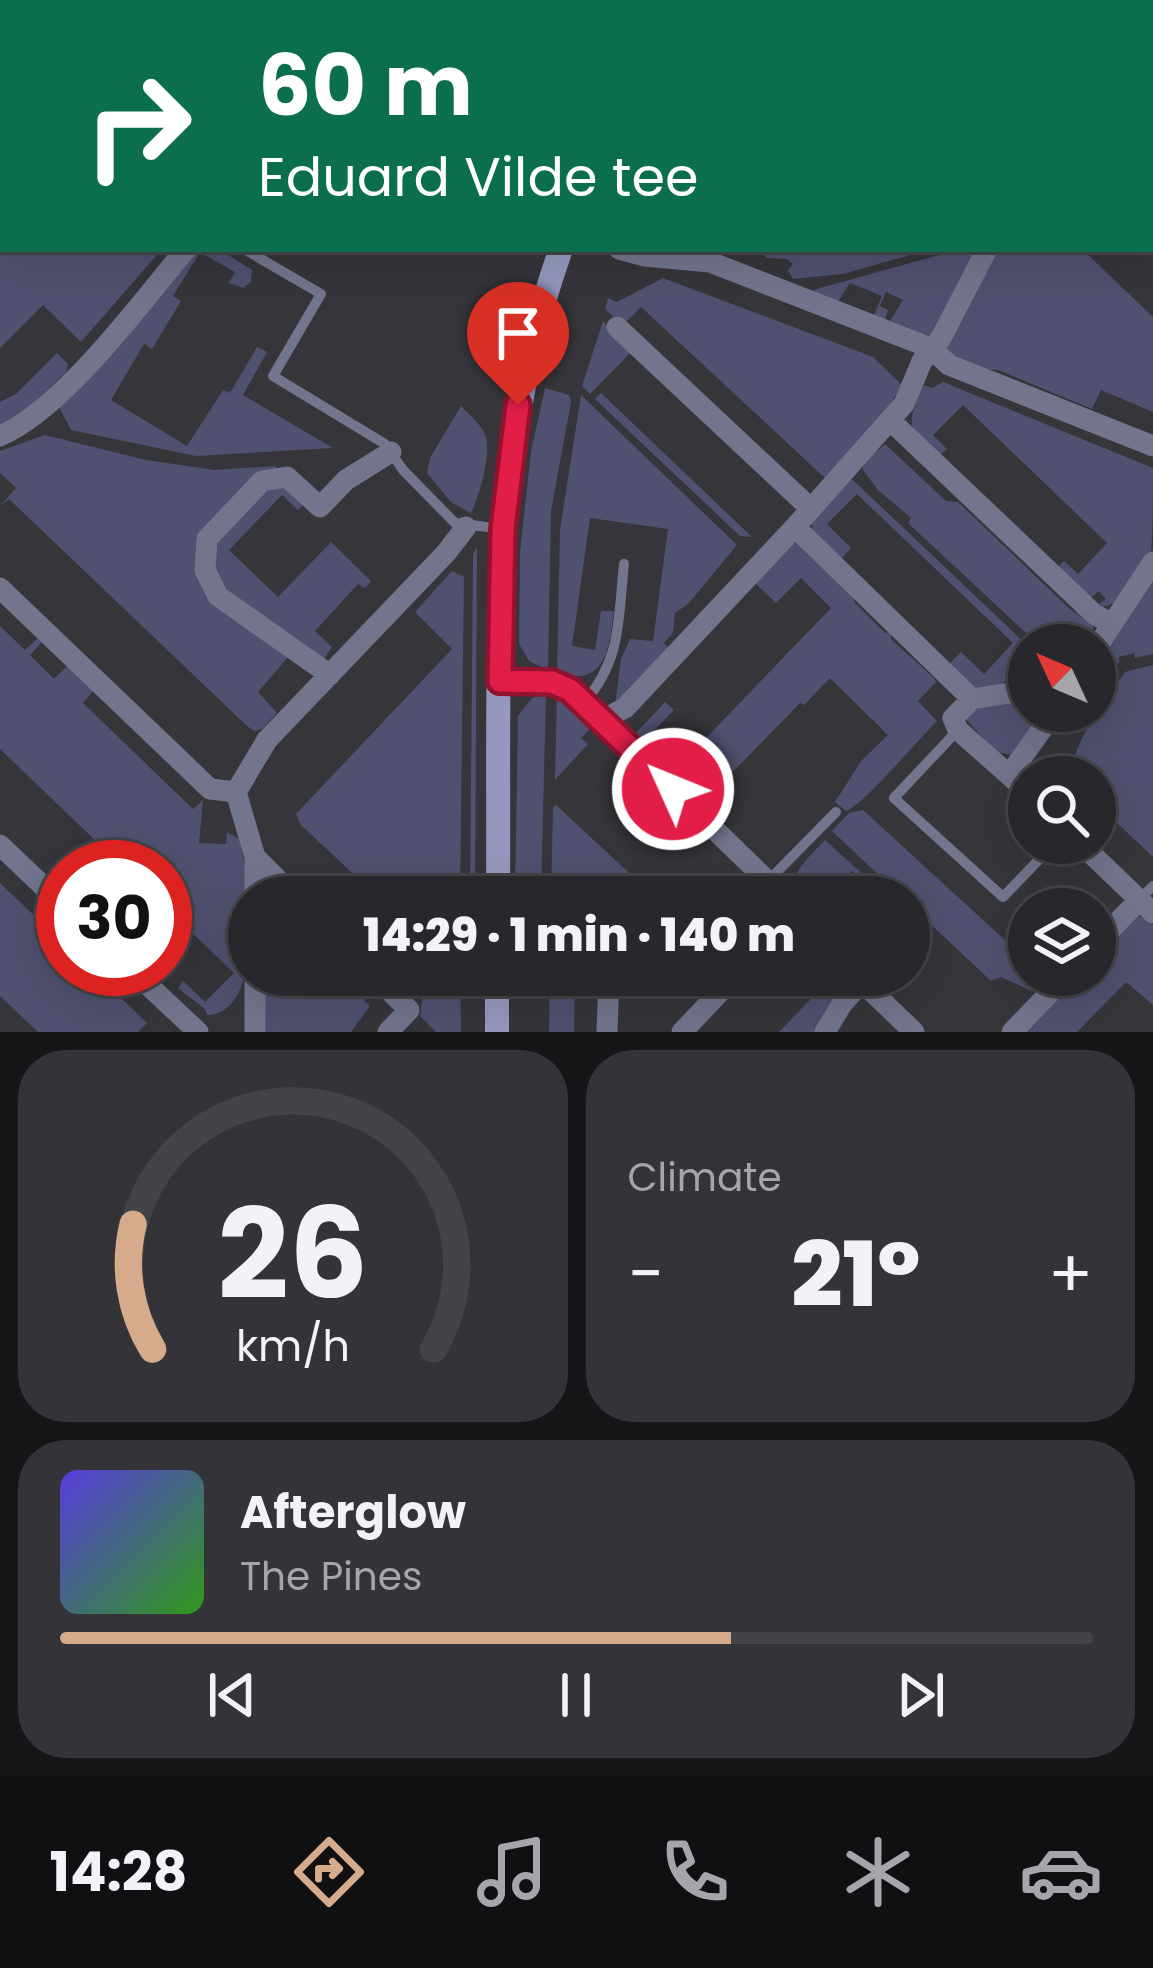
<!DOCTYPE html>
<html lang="en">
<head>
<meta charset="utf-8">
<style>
	:root { --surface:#28282c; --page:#343438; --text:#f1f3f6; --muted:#a5a6a9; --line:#444448; --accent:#d6ab8b }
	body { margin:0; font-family:Poppins,sans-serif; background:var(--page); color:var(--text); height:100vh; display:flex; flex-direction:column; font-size:45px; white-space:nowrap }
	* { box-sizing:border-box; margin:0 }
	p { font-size:39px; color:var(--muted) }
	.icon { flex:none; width:66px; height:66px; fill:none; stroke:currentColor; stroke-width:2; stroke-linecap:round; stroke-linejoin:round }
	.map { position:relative; height:1032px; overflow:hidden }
	.panel { display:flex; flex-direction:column; gap:18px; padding:18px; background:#161618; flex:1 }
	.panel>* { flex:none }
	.guide { position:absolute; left:0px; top:0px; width:1155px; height:252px; box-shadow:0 12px 48px #0002,0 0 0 3px var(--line); background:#0b6e4f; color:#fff; overflow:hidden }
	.needle { width:78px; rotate:314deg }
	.tools { position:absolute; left:1008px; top:624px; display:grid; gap:24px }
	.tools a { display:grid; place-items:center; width:108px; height:108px; border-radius:50%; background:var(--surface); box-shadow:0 12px 48px #0002,0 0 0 3px var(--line); font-size:60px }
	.speed { position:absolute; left:36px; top:840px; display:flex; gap:24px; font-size:60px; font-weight:700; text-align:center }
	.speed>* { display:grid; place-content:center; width:156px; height:156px; border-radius:50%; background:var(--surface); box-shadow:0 12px 48px #0002,0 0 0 3px var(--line); line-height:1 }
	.speed .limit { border:18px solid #d22; background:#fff; color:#111 }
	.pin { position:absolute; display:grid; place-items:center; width:102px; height:102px; color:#fff; margin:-123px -51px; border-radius:50% 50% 50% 0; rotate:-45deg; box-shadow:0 0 12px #0007 }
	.pin .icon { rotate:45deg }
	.me { position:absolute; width:132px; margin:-66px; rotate:314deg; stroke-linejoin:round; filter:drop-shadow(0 0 9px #0008) }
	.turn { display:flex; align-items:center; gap:42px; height:252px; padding:0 60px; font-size:54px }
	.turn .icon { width:156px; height:156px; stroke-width:2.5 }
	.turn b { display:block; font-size:84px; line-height:102px }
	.big { font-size:90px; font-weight:800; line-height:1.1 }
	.panel .card { flex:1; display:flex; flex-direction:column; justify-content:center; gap:18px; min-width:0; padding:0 42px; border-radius:48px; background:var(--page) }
	.panel .dial { align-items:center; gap:0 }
	.dial svg { height:312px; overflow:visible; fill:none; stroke:var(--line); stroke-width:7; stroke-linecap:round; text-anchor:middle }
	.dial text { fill:var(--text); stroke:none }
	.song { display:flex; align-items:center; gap:36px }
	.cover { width:144px; height:144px; border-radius:18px; background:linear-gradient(135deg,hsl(250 70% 55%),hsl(110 70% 35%)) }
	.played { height:12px; border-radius:6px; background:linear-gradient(90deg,var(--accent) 65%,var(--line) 65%) }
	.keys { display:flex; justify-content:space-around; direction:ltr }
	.heat { display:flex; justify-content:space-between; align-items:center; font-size:66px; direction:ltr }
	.panel .tiles { flex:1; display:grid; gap:18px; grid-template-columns:1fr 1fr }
	.card:last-child { grid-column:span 2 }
	.trip { position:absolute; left:228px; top:876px; width:702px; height:120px; border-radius:60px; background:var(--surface); box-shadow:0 12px 48px #0002,0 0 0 3px var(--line); font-weight:800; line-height:120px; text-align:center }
	.dock { display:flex; height:192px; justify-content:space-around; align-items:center; background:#101012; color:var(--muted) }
	.dock .icon { width:84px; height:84px }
	.dock .selected { color:var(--accent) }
	.dock b { font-size:54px; color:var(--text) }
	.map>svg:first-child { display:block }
</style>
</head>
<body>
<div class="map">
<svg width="1153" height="1032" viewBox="0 0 1153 1032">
	<rect width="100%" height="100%" fill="#35353a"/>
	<path fill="#505170" d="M0 23 3 249H162L81 342 43 305 0 348Z
		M201 249H219L252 270 251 281 244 288 229 283 235 272 200 252 173 296 181 301 152 349 144 344 111 400 187 446 223 390 230 393 257 347 267 352 243 395 333 448 196 456 71 430 59 407 192 254Z
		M758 249H931L843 274 793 279 788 270 793 264 787 259 767 258Z
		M961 249H979L938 330 930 336 890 321 903 300 886 292 880 306 888 310 885 320 874 315 882 296 850 283 838 302 809 291Z
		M997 249H1082L1153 317V412L1101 390 1092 409 998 370 979 369 946 352 945 345Z
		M663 278 873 357 902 385 884 415 826 479 641 307 623 325 605 309 608 298 617 302Z
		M603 321 633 350 590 394 582 386Z
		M57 353 68 364 66 372 33 404 0 425V402L16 394Z
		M943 382 1153 468C1153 490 1153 534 1151 553 1142 578 1123 609 1095 607L1106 599 1099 591 1088 600 1056 569 1064 561 1078 574 1107 543 963 405 933 435 947 449 938 457C906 426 906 427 923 385L932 388Z
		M545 388 569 395 571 402 551 511 548 670 529 661 519 644 520 552 531 451Z
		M601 393 731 517 752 537 740 536 595 399Z
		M581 395 737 545 688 604 675 613 673 633 664 643 671 651 615 705 621 659 630 639 653 641 668 529 590 518 572 646 595 650 601 611H614C609 647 607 688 557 673L560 530Z
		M461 406C470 415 482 425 486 437 491 457 479 497 471 513L452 503 427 473 430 458Z
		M45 435 146 460 214 470 276 466V470L201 536 208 595 289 656 258 692 277 713 262 729 254 731 247 726 9 499 0 506 16 488 0 473V451Z
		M885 444 946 501 958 502 1070 609 1094 626 1089 645H1039L908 523 911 518 878 490 863 470V462Z
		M846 480H853L1029 647V653L998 689 978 690 948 665 961 652 984 674 1013 643 857 494 827 524 851 548 839 561 813 535 811 515Z
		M266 486H285L304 504 298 510 282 495 229 550 278 597 331 542 371 581 365 588 358 584 315 631 332 647 322 662 217 582 212 547Z
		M797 543 850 589 855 603 885 633 891 631V639L934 678 936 682 918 701 937 721C917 741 863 805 846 811L835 802 861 761 888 735 830 678 804 705 800 703 721 784 732 796 725 805 695 801 619 724 621 718 636 733 665 702 674 710 650 735 681 764 831 608 801 578 776 603 753 581 790 544Z
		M477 547 475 897H470L473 554Z
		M452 571 464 577 460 897H378L301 825 296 814 452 649 415 612Z
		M1153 577V654L1135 658 1134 653 1119 657V663L1096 667Z
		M0 626 25 650 39 637 43 641 30 655 54 679 68 665 94 690 83 703 193 809 203 800 199 843 226 844 227 832 239 839C250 877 267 1013 207 1015L205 1009 178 988 183 981 205 1002 234 973 165 907V867H123L0 749Z
		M1153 665V857L1095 802V777H1071C1072 741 1105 702 1125 672Z
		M546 692 541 897H515L518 716 532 698Z
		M557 693 601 729 596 734 590 729 581 738 588 744 555 780Z
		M1029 696V711H1045L1012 755 995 752 966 719 969 712 984 705Z
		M556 805 655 897H551L553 807Z
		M863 810 1029 962V975H1055L1034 992 1001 977 991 981 909 904V897H902L832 831 849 813Z
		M825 840 888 897H880L852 871 827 897H794C789 873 809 857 825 840Z
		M0 883 63 943V969H91L147 1023 138 1032H38L0 996Z
		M1140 916 1153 925V1005L1126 982 1077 1032H1020L1075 975H1095V954L1132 917Z
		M276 975H338L351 987 364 975 374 985 362 998 370 1006 351 1032H259L265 981H276Z
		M446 975H460L461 1032H436L420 1016 422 1000Z
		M550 975H575L574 1032H549Z
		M817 975 846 978 819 1032H779L825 984Z"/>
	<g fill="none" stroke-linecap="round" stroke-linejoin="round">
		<path stroke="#73758d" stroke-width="10" d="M244 249 321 294 273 376 385 444 403 470 455 523 503 529
			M584 703C622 659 618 619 624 564
			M958 730 894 798 1003 897 1055 843
			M768 881 836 812
			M1139 900 1153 886"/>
		<path stroke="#73758d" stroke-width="21" d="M780 0 782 3
			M1040 0 1043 3
			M344 3 346 0
			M1152 108 1153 107
			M1152 222 1153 223
			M619 249 645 256 710 262 931 348 949 365 1153 446
			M617 327 809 507
			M891 421 1094 614 1112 624
			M0 436C64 408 140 304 186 249
			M795 527 904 404 922 361 941 338 987 249
			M0 588 210 789 236 792
			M1095 650 1153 562
			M330 675 218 596 205 570 207 539 262 481 287 477 320 507 346 480 391 452
			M500 681C556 683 560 681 602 720
			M972 699 953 718 958 730 1009 775
			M1029 794 1009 775 1055 711
			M1080 843 1153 913
			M0 845 63 905
			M255 857 295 897
			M255 897V857L236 792 267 740 446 553 466 527
			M784 897 602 720 625 708 795 527 972 699 1029 690
			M1095 946 1139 900
			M131 969 198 1032
			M374 975 409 1010 388 1032
			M255 1032V975
			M607 1032 609 975
			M682 1032 736 975
			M825 1032 842 1004 862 982 914 1032
			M1012 1032 1067 975"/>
		<path stroke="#9698bf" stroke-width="24" d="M690 3 692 0
			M498 897C500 679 486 457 561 249
			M497 1032V975"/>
	</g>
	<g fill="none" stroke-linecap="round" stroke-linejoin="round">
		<defs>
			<path id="route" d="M518 405 503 529 500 681 552 682 570 690 673 789"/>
		</defs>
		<use href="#route" stroke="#92132f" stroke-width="30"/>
		<use href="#route" stroke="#e11d48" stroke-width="21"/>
	</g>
</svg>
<div class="tools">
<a><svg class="needle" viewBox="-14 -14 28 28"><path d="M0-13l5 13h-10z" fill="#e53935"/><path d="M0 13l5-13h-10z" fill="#a5a6a9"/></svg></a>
<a><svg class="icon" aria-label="search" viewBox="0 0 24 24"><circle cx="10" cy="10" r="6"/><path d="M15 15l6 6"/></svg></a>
<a><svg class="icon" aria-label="layers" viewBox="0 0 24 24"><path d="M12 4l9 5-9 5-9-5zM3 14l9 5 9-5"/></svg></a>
</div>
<div class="speed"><div class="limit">30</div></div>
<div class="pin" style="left:518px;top:405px;background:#d93025"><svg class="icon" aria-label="arrive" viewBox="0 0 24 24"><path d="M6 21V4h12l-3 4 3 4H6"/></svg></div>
<svg class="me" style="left:673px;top:789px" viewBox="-20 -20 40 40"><circle r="17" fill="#e11d48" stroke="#fff" stroke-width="3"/><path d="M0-11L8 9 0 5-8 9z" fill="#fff"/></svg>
<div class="trip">14:29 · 1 min · 140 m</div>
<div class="guide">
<div class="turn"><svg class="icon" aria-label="right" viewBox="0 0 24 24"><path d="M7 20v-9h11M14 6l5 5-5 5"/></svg><div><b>60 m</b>Eduard Vilde tee</div></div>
</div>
</div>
<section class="panel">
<div class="tiles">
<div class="card dial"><svg viewBox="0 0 100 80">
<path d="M14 69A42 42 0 1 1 86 69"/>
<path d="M14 69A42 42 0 0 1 9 37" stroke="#d6ab8b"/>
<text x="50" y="56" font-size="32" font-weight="700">26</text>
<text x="50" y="72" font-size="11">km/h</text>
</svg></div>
<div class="card"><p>Climate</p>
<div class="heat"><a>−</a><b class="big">21°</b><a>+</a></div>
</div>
<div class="card">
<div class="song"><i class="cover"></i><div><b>Afterglow</b><p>The Pines</p></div></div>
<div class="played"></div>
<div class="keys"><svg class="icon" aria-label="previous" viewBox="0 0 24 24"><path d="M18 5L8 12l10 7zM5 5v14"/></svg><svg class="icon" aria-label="pause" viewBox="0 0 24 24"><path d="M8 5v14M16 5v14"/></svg><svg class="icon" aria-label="next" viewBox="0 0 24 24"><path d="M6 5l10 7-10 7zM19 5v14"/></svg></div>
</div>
</div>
</section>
<nav class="dock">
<b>14:28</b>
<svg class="icon selected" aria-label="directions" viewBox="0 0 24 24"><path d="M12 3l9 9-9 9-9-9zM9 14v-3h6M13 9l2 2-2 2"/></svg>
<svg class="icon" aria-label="music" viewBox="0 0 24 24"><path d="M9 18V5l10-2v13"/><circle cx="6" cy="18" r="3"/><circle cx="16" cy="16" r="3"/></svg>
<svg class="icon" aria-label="phone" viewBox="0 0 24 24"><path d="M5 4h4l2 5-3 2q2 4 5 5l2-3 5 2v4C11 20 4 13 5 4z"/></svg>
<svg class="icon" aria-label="climate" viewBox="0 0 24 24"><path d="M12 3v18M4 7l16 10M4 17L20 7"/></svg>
<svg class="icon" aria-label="car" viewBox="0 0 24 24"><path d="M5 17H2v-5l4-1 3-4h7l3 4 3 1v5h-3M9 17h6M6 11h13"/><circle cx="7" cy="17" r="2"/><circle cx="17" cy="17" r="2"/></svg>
</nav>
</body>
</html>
